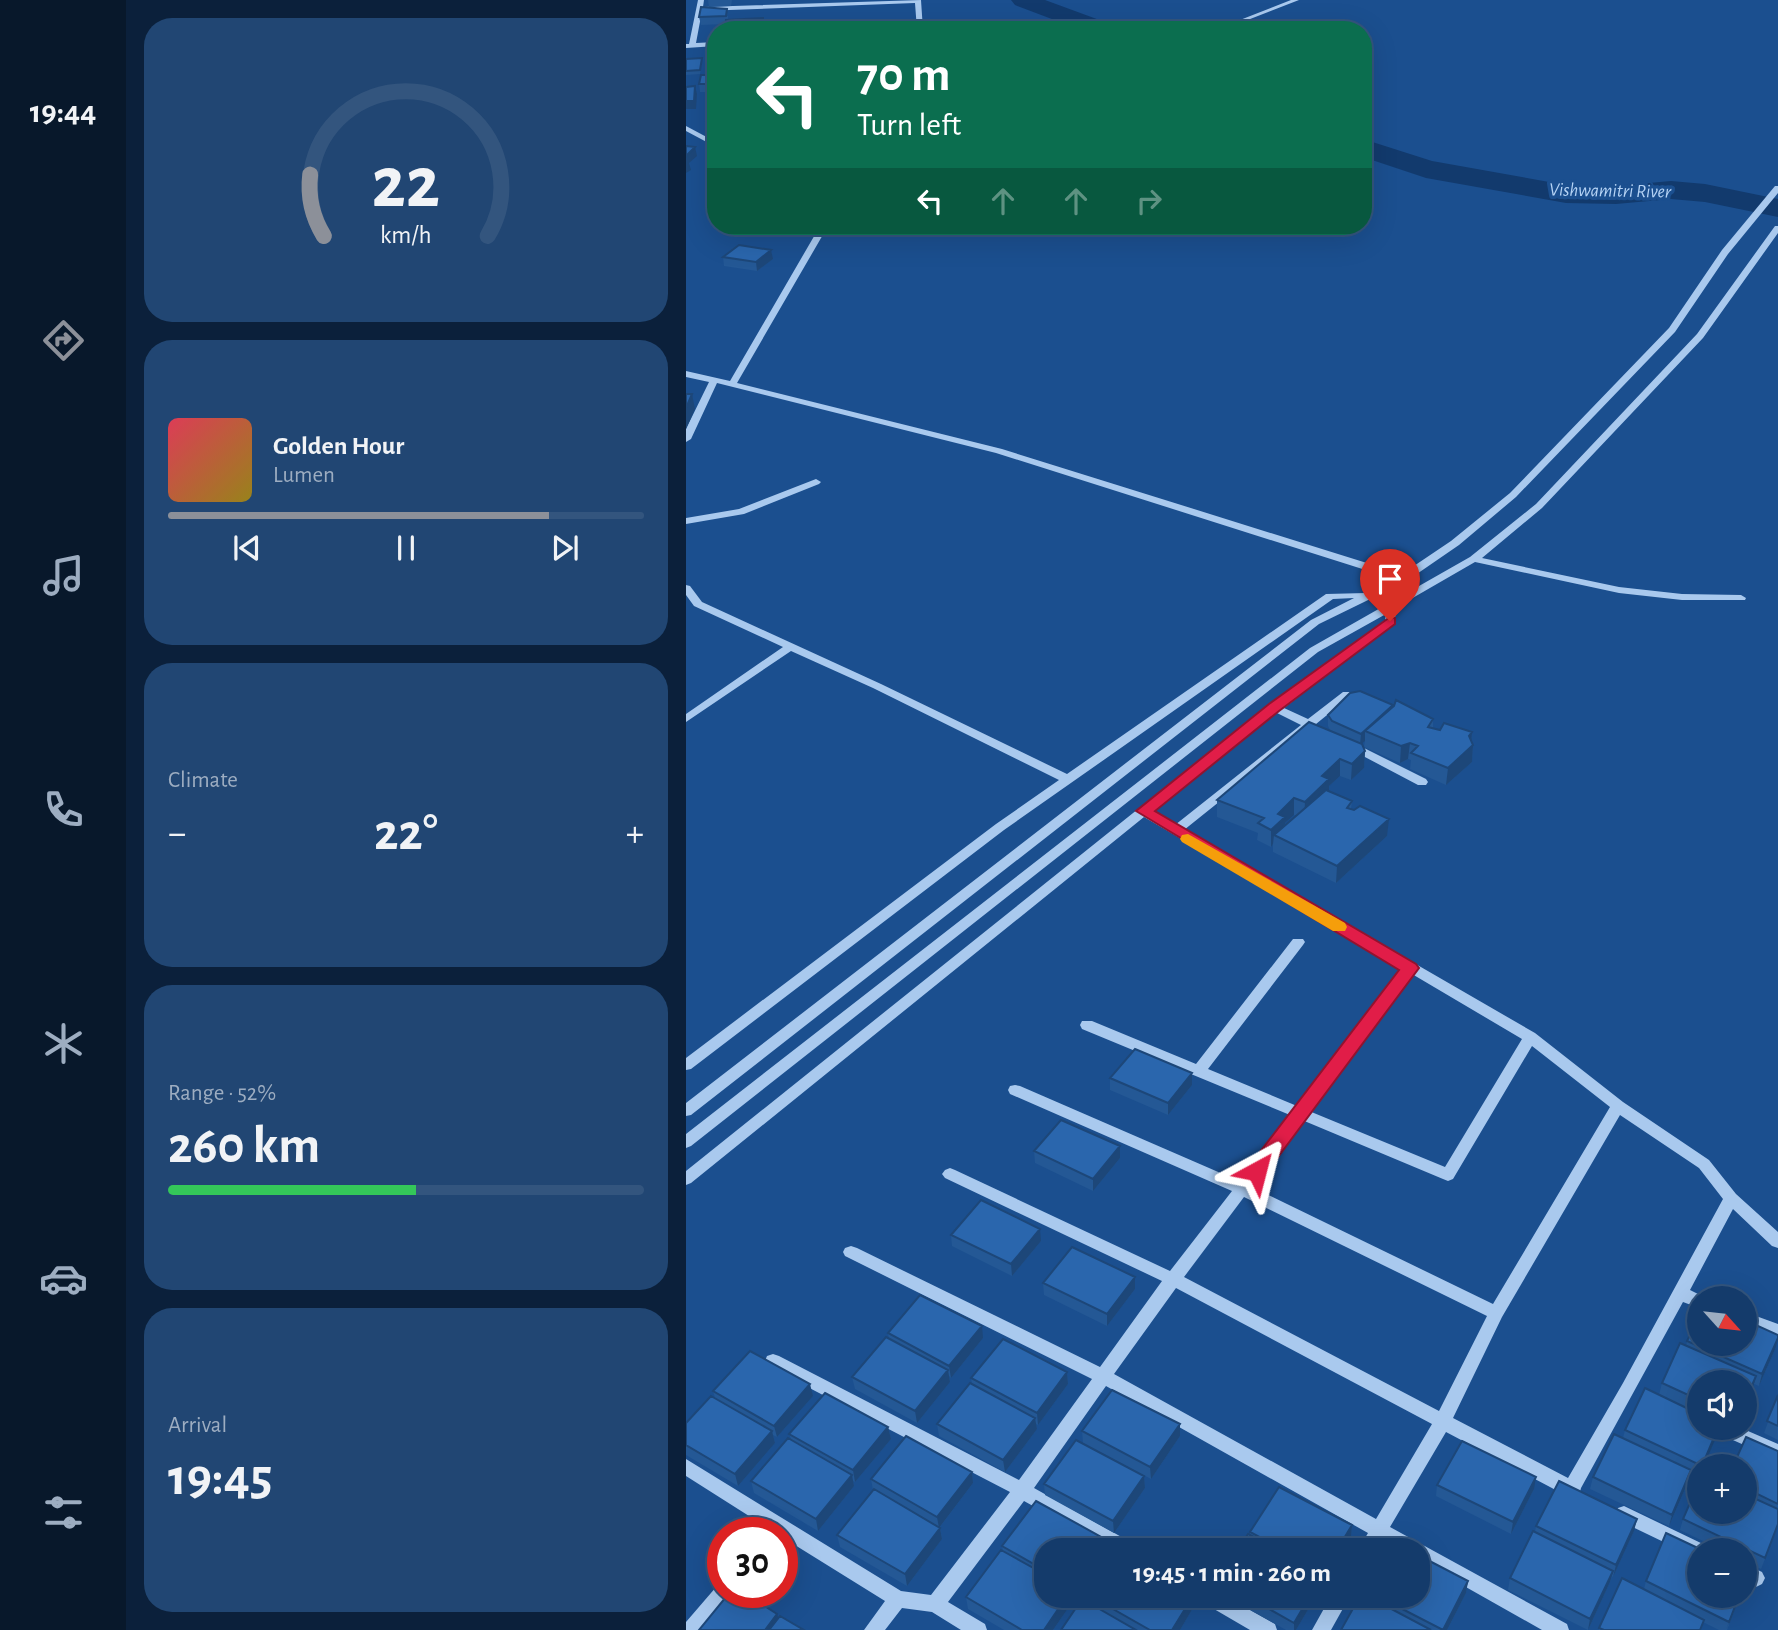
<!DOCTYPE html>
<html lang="en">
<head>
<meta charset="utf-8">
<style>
	:root { --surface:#143b6b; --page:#214673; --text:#f1f3f6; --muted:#9dadc1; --line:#33557e; --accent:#8c9099 }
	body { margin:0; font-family:"Alegreya Sans",sans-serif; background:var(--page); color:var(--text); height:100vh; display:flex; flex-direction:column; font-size:26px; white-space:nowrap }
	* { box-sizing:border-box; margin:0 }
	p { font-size:23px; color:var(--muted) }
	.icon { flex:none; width:38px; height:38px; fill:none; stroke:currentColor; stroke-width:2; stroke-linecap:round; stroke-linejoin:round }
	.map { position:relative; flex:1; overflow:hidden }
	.panel { display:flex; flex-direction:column; gap:18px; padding:18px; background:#0b203b; width:560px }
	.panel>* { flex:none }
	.guide { position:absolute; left:21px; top:21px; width:665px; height:214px; border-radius:28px; box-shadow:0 7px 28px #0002,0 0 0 2px var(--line); background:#0b6e4f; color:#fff; overflow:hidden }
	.needle { width:46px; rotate:117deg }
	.tools { position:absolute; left:1001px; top:1286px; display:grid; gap:14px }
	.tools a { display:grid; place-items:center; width:70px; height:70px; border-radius:50%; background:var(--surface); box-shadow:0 7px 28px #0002,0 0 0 2px var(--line); font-size:35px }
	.speed { position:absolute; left:21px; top:1517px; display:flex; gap:14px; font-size:35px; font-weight:700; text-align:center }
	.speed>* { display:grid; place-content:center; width:91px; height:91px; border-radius:50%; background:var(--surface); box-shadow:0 7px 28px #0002,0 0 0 2px var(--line); line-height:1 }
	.speed .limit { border:10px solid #d22; background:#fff; color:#111 }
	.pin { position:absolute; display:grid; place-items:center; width:60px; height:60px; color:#fff; margin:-72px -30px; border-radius:50% 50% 50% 0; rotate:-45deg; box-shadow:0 0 7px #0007 }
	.pin .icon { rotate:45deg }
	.me { position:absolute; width:77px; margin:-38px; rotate:38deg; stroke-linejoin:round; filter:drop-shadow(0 0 5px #0008) }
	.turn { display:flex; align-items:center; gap:24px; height:147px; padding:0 35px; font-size:32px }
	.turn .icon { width:91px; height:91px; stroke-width:2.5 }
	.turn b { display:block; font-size:49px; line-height:60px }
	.lanes { display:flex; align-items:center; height:66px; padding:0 35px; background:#0003; justify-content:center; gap:35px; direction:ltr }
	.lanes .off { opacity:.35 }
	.big { font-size:52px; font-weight:700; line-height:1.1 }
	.panel .tile { flex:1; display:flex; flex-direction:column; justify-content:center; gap:10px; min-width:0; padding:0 24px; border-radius:28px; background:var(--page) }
	.panel .dial { align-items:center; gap:0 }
	.dial svg { height:182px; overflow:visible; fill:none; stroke:var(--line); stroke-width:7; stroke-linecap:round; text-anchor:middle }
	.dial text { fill:var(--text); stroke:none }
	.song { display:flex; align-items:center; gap:21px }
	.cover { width:84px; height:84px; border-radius:10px; background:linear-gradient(135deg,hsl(350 70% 55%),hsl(50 70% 35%)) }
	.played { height:7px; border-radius:4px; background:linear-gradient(90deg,var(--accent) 80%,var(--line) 80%) }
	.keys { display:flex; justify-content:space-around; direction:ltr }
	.heat { display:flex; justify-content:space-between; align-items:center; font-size:38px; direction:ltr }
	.charge { height:10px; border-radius:5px; background:linear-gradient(90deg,#34c759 52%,var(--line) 0) }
	.trip { position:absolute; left:348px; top:1538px; width:396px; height:70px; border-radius:28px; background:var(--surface); box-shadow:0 7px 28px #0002,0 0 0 2px var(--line); font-weight:700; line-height:70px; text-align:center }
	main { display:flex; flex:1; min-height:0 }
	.menu { display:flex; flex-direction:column; width:126px; justify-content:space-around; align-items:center; background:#08182b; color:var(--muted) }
	.menu .icon { width:49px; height:49px }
	.menu .selected { color:var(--accent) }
	.menu b { font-size:32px; color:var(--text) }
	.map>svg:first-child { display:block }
</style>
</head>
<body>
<main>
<nav class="menu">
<b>19:44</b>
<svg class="icon selected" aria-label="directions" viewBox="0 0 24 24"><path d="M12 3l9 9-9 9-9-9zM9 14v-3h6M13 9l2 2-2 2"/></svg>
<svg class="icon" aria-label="music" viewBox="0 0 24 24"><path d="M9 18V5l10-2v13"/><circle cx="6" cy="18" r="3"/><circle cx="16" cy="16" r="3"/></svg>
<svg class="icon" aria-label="phone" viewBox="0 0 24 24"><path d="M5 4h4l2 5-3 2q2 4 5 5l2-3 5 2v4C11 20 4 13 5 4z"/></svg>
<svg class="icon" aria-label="climate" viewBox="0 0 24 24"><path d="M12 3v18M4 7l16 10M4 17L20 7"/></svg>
<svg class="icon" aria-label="car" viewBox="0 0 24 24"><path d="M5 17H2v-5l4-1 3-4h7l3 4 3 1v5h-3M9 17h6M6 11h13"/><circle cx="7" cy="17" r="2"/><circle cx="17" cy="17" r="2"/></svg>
<svg class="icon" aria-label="filters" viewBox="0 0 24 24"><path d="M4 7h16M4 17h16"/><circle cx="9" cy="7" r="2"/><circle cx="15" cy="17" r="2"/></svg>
</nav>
<section class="panel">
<div class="tile dial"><svg viewBox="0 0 100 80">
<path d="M14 69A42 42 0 1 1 86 69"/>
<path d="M14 69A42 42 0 0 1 8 42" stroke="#8c9099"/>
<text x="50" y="56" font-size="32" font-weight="700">22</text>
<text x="50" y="72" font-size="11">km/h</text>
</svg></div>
<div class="tile">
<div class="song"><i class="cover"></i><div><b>Golden Hour</b><p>Lumen</p></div></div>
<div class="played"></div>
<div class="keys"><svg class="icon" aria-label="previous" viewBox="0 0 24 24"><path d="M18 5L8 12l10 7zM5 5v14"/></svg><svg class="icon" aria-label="pause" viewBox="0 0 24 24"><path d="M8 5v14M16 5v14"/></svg><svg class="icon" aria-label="next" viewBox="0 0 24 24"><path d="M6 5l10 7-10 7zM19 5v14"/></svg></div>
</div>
<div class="tile"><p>Climate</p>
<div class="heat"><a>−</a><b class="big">22°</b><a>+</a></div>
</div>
<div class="tile"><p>Range · 52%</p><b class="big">260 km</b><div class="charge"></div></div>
<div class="tile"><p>Arrival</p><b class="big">19:45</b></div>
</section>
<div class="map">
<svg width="1092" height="1630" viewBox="0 0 1092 1630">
	<rect width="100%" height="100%" fill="#1b4f8f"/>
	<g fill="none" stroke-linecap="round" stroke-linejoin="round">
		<path fill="#123a6d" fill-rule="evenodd" d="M325 0H359L427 25 430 30H395L329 5Z
			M677 139 746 161 880 185 930 186 985 181 1019 184 1092 199V217L1019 202 985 199 930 204 880 203 740 178 677 157Z"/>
		<path fill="#a9c9ee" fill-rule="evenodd" d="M12 0H18L17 7 235 0 237 30H231L229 3 16 11 10 43 30 42V46L0 48V44H3Z
			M605 0H613L541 28 536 27Z
			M0 126 30 142V147L0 131Z
			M1089 186H1092V193L1042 254 989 332 830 497 773 545 725 578 724 581 719 582 633 624 5 1115 0 1116V1103L625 620 668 598 647 599 318 830 5 1069 0 1070V1058L310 824 373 780 187 688 105 651 0 722V714L97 647 8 606 0 595V585L4 586 16 602 195 684 381 774 640 594 680 593 708 579 310 453 31 383 5 439 0 442V429L23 382 0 377V371L44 381 134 226H142L51 383 316 449 716 574 765 541 824 493 983 328 1036 250Z
			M1089 226H1092V233L1017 338 856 508 796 558 933 587 996 594 1055 595 1060 598 1059 600H996L933 593 789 562 711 607 708 623 598 708 622 719 657 692H665L667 694 630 724V728L624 729 498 830 849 1033 937 1102 1023 1160 1050 1194 1092 1232V1248L1086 1246 1047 1209 1004 1290 1020 1298H1013V1308L997 1302 895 1488 893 1496 887 1498 881 1496 760 1432 704 1527 881 1624 883 1630H856L732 1560V1550H714L696 1541 691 1550H672L682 1533 420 1386 348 1488 448 1544 451 1550H426L338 1501 262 1602 299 1624 301 1630H275L246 1612 216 1608 199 1630H178L199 1601 96 1537V1533H90L0 1476V1459L215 1591 245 1595 324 1492 81 1366 79 1361 81 1356 87 1354 93 1356 333 1480 406 1379 159 1256 157 1252 159 1248 165 1246 171 1248 414 1367 476 1281 259 1178 256 1174 259 1170 264 1168 269 1170 484 1271 546 1191 324 1094 322 1090 324 1086 329 1085 334 1086 553 1181 604 1115 396 1029 394 1025 396 1021H406L510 1064 607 939H617L619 942 617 945 522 1069 611 1106 716 969 458 817 5 1183 0 1185V1171L492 777 583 708 584 705 589 704 699 620 700 614 632 652 5 1146 0 1148V1134L624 648 784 557 850 504 1011 334ZM591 713 615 725 489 825 465 811ZM726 974 836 1039 759 1167 623 1111ZM846 1046 924 1107 807 1304 566 1187 616 1120 757 1179 762 1181 767 1179ZM934 1115 1013 1168 1037 1199 937 1383 882 1478 767 1418 816 1317ZM558 1197 801 1316 753 1411 498 1277ZM490 1288 746 1424 690 1519 428 1374Z
			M130 479 135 482 133 484 58 514 0 524V518L53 509Z
			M664 741 740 779 742 782 740 785H732L660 747 658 745Z
			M1059 1312 1092 1324V1338L1059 1326Z
			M1028 1428H1055L1092 1444V1460L1031 1433Z
			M938 1506 1019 1545 1022 1550H1013V1559L932 1520 929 1514 932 1508Z
			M1059 1564 1076 1572 1079 1578 1076 1584 1070 1587 1059 1581Z
			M37 1583V1592H46L43 1598 17 1630H0V1622L31 1586Z
			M513 1596H539L589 1624 591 1630H564L516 1602Z
			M645 1596H664L645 1630H626Z"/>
	</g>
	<path fill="#245895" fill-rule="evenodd" d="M22 0H46L45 6 23 7Z
		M42 16V20L78 26V30H39V24L15 25 13 17Z
		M16 58V62L14 74 0 75V59Z
		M30 75V92H14L13 84Z
		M30 105V128L21 129 20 121Z
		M37 257 87 259 71 271 38 266Z
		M707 705V707L747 719V728L754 730 786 732 785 741 787 745 786 762 760 785 724 769 725 760 722 759 714 763 678 747 679 741 675 744 679 751 678 768 665 780 654 776 643 786V791L666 801 665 809 701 836 650 883 587 852V844L585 847 571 840 572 833 531 817V800L644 730 642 726V715ZM608 815 610 816 599 826V823Z
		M424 1078 506 1085 482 1115 424 1090Z
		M434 1146V1158L407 1191 349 1163 348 1151Z
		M265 1235 355 1241 326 1276 266 1246Z
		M449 1277V1289L421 1326 358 1295 357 1283Z
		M202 1333 297 1338 265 1378 263 1376 264 1382 231 1423 169 1389 166 1377 203 1339Z
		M1092 1339 1090 1347 1073 1386 1068 1384 1067 1388 1013 1382V1413L973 1395 976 1383 1000 1346 1001 1341Z
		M381 1372 382 1384 352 1425 350 1424 351 1429 319 1472 253 1436 251 1424 286 1384 285 1378Z
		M27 1391 127 1396 91 1437 87 1435 89 1443 52 1486 0 1455V1423L29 1398Z
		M1092 1395V1440L1078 1433Z
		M494 1424V1436L465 1479 397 1443 396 1431Z
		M202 1427 205 1439 169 1482 167 1481 168 1486 132 1531 68 1493 65 1481 105 1439 103 1434Z
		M1033 1428 1018 1466H1013V1478L1004 1474 1002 1482 983 1526 904 1489 907 1477 937 1438 939 1430Z
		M1092 1451V1526L1075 1569 1059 1562V1550H1036L994 1530 997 1519 1059 1512V1466Z
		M286 1472 287 1483 254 1527 256 1539 221 1586 154 1547 151 1535 187 1490 185 1479Z
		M458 1476 459 1488 428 1533 359 1495 358 1484Z
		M751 1485 848 1489 825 1534 750 1496Z
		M666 1525 665 1537 657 1550H552L564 1535V1532Z
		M850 1526 948 1531 927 1577 926 1576 924 1582 902 1630 822 1590 824 1578 849 1532Z
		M316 1546 360 1550V1596H389L388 1598 387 1597V1601L367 1630H318L282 1609 280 1597 317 1551Z
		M782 1581 780 1593 761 1630H655L674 1596H732Z
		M960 1581 1013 1596H1054L1041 1630H1033L1017 1622 1015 1630H913V1628L958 1589Z
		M539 1596H630L610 1630H600Z
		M406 1597 511 1601 494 1630H375L407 1605Z"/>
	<path fill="#1d4779" d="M55 25H61L60 30H55Z
		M9 86 11 94 10 109H0V101Z
		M9 147 11 156 3 163 5 170 0 173V156Z
		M85 250 87 259 71 271 70 262Z
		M6 394 9 409 0 429V408Z
		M707 705V716L679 731V741L674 745 675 734Z
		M786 732 785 747 787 745 786 762 760 785 762 768Z
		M724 743 722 759 714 763 715 746Z
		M679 751 678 768 665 780 666 764Z
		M654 759V776L643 786V796L618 819 619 802 636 776Z
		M608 798V815L599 823 598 834 588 835 587 844 585 847V830L592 814Z
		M703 819 701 836 650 883 651 866Z
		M506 1073V1085L482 1115V1103Z
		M434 1146V1158L407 1191V1179Z
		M354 1229 355 1241 326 1276 325 1264Z
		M449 1277V1289L421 1326V1314Z
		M296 1326 297 1338 265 1378 263 1366Z
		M1092 1338 1090 1347 1073 1386 1076 1374Z
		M262 1370 264 1382 231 1423 229 1411Z
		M381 1372 382 1384 352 1425 351 1413Z
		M1070 1376 1067 1388 1059 1406V1402Z
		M124 1384 127 1396 91 1437 88 1426Z
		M349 1418 351 1429 319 1472 317 1460Z
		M494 1424V1436L465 1479 464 1467Z
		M202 1427 205 1439 169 1482 167 1470Z
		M1032 1428 1031 1435 1018 1466H1016Z
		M86 1431 89 1443 52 1486 49 1474Z
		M1005 1470 1002 1482 983 1526 986 1515Z
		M286 1472 287 1483 253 1528 251 1517Z
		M166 1475 168 1486 132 1531 130 1519Z
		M458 1476 459 1488 428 1533 427 1521Z
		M850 1477 848 1489 825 1534 827 1522Z
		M951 1519 948 1531 927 1577 930 1565Z
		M666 1525 665 1537 657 1550H651Z
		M254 1528 256 1539 221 1586 219 1574Z
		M419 1539 420 1550H412Z
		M927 1571 924 1582 902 1630 904 1619Z
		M782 1581 780 1593 761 1630H757Z
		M381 1596H386L387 1601 367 1630H358Z
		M507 1596H511V1601L494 1630H486Z
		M624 1596H630L610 1630H608V1623Z
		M1053 1596H1054L1040 1630 1043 1622Z
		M91 1614 95 1626 91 1630H79Z"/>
	<path fill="#2a66ad" stroke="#1d4779" stroke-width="2" d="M15 7 41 9 40 16 13 17Z
		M77 18V28L60 29 61 25H55V28L39 29 40 20Z
		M16 58 14 70 0 71V59Z
		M15 75H30V84H13Z
		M9 86 8 101H0V87Z
		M30 105V120L20 121 21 106Z
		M0 146 9 147 0 156Z
		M53 245 85 250 70 262 37 257Z
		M0 394H6L0 408Z
		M674 691 707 705 675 734 646 721 642 715 664 693Z
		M710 700 747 719 742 727 754 730 758 723 786 732 783 736 787 745 762 768 725 753 732 746 724 743 715 746 679 731 708 706Z
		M623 722 676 744 679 751 666 764 654 759 636 776 643 779 619 802 608 798 592 814 599 817 585 830 572 823 578 818 531 800Z
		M640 790 666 801 661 808 668 810 674 806 703 819 651 866 588 835Z
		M449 1049 506 1073 482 1103 424 1078Z
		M375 1120 434 1146 407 1179 348 1151Z
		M295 1200 354 1229 325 1264 265 1235Z
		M386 1247 449 1277 421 1314 357 1283Z
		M234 1295 296 1326 263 1366 202 1333Z
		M1013 1316V1344H1059V1320L1092 1335V1338L1076 1374 1001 1341Z
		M200 1337 262 1370 229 1411 166 1377Z
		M317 1339 381 1372 351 1413 285 1378Z
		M994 1343 1070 1376 1059 1402V1382H1013V1400L976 1383Z
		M64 1351 124 1384 88 1426 27 1391Z
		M284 1383 349 1418 317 1460 251 1424Z
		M959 1388 1013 1414V1428H1032L1016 1466 939 1430Z
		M426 1390 494 1424 464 1467 396 1431Z
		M139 1393 202 1427 167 1470 103 1434Z
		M1092 1395V1426L1081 1421Z
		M25 1396 86 1431 49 1474 0 1445V1423Z
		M928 1434 1005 1470 986 1515 907 1477Z
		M220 1436 286 1472 251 1517 185 1479Z
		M1060 1437 1092 1451V1504L1059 1488V1466H1047Z
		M102 1438 166 1475 130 1519 65 1481Z
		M390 1440 458 1476 427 1521 358 1484Z
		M776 1441 850 1477 827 1522 751 1485Z
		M873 1481 951 1519 930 1565 850 1526Z
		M1013 1482V1512H1059V1494L1092 1509V1524L1079 1558 997 1519Z
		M593 1487 666 1525 651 1550H598L564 1532Z
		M188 1489 254 1528 219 1574 151 1535Z
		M350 1501 419 1539 412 1550H360V1571L316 1546Z
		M847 1531 927 1571 904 1619 824 1578Z
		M980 1533 1016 1550H1013V1596H1053L1043 1622 960 1581Z
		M562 1534 593 1550H552Z
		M705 1541 723 1550H700Z
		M315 1550 360 1575V1596H381L358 1630H336L280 1597Z
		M732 1555 782 1581 757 1630 691 1596H732Z
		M1059 1571 1062 1573 1059 1582Z
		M936 1578 1018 1620 1014 1630H918L913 1628Z
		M44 1592H57L91 1614 79 1630H13Z
		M407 1596H507L486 1630H464L406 1597Z
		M560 1596H624L608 1623Z
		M674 1596H681L745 1630H655Z
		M396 1599 450 1630H375Z
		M94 1616 118 1630H83Z"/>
	<path fill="#e11d48" stroke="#92132f" stroke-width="2" d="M704 617 709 618V624L593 711 469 811 730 964 733 968 578 1176 571 1178 564 1176 561 1171 564 1165 713 970 450 811 583 704Z"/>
	<path fill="#f59e0b" d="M502 834 659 923 661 927 659 931H647L496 842 494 839 496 835Z"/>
	<g text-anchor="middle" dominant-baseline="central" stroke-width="7" stroke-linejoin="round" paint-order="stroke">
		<g font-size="19" font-style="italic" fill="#b5d3f5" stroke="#1b4f8f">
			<text transform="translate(924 191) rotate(1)">Vishwamitri River</text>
		</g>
	</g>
</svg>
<div class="tools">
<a><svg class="needle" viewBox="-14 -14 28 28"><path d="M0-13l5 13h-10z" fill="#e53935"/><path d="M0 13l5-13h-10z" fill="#9dadc1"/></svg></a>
<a><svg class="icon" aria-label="sound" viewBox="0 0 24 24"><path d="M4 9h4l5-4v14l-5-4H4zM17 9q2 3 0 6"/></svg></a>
<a>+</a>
<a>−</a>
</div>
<div class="speed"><div class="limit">30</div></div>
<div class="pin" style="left:704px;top:621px;background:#d93025"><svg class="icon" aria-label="arrive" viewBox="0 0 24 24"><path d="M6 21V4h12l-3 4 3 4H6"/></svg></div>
<svg class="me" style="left:571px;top:1171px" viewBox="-20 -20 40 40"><path d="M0-17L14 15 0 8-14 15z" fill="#e11d48" stroke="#fff" stroke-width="4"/></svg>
<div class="trip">19:45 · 1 min · 260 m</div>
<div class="guide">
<div class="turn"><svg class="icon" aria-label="left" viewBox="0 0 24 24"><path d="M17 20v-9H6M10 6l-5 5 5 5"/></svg><div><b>70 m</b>Turn left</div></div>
<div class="lanes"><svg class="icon" aria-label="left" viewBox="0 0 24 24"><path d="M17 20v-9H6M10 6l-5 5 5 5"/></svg><svg class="icon off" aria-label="ahead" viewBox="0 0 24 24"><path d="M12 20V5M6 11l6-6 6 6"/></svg><svg class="icon off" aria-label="ahead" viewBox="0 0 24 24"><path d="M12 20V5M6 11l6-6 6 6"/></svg><svg class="icon off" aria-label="right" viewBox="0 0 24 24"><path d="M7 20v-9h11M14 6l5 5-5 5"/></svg></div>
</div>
</div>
</main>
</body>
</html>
